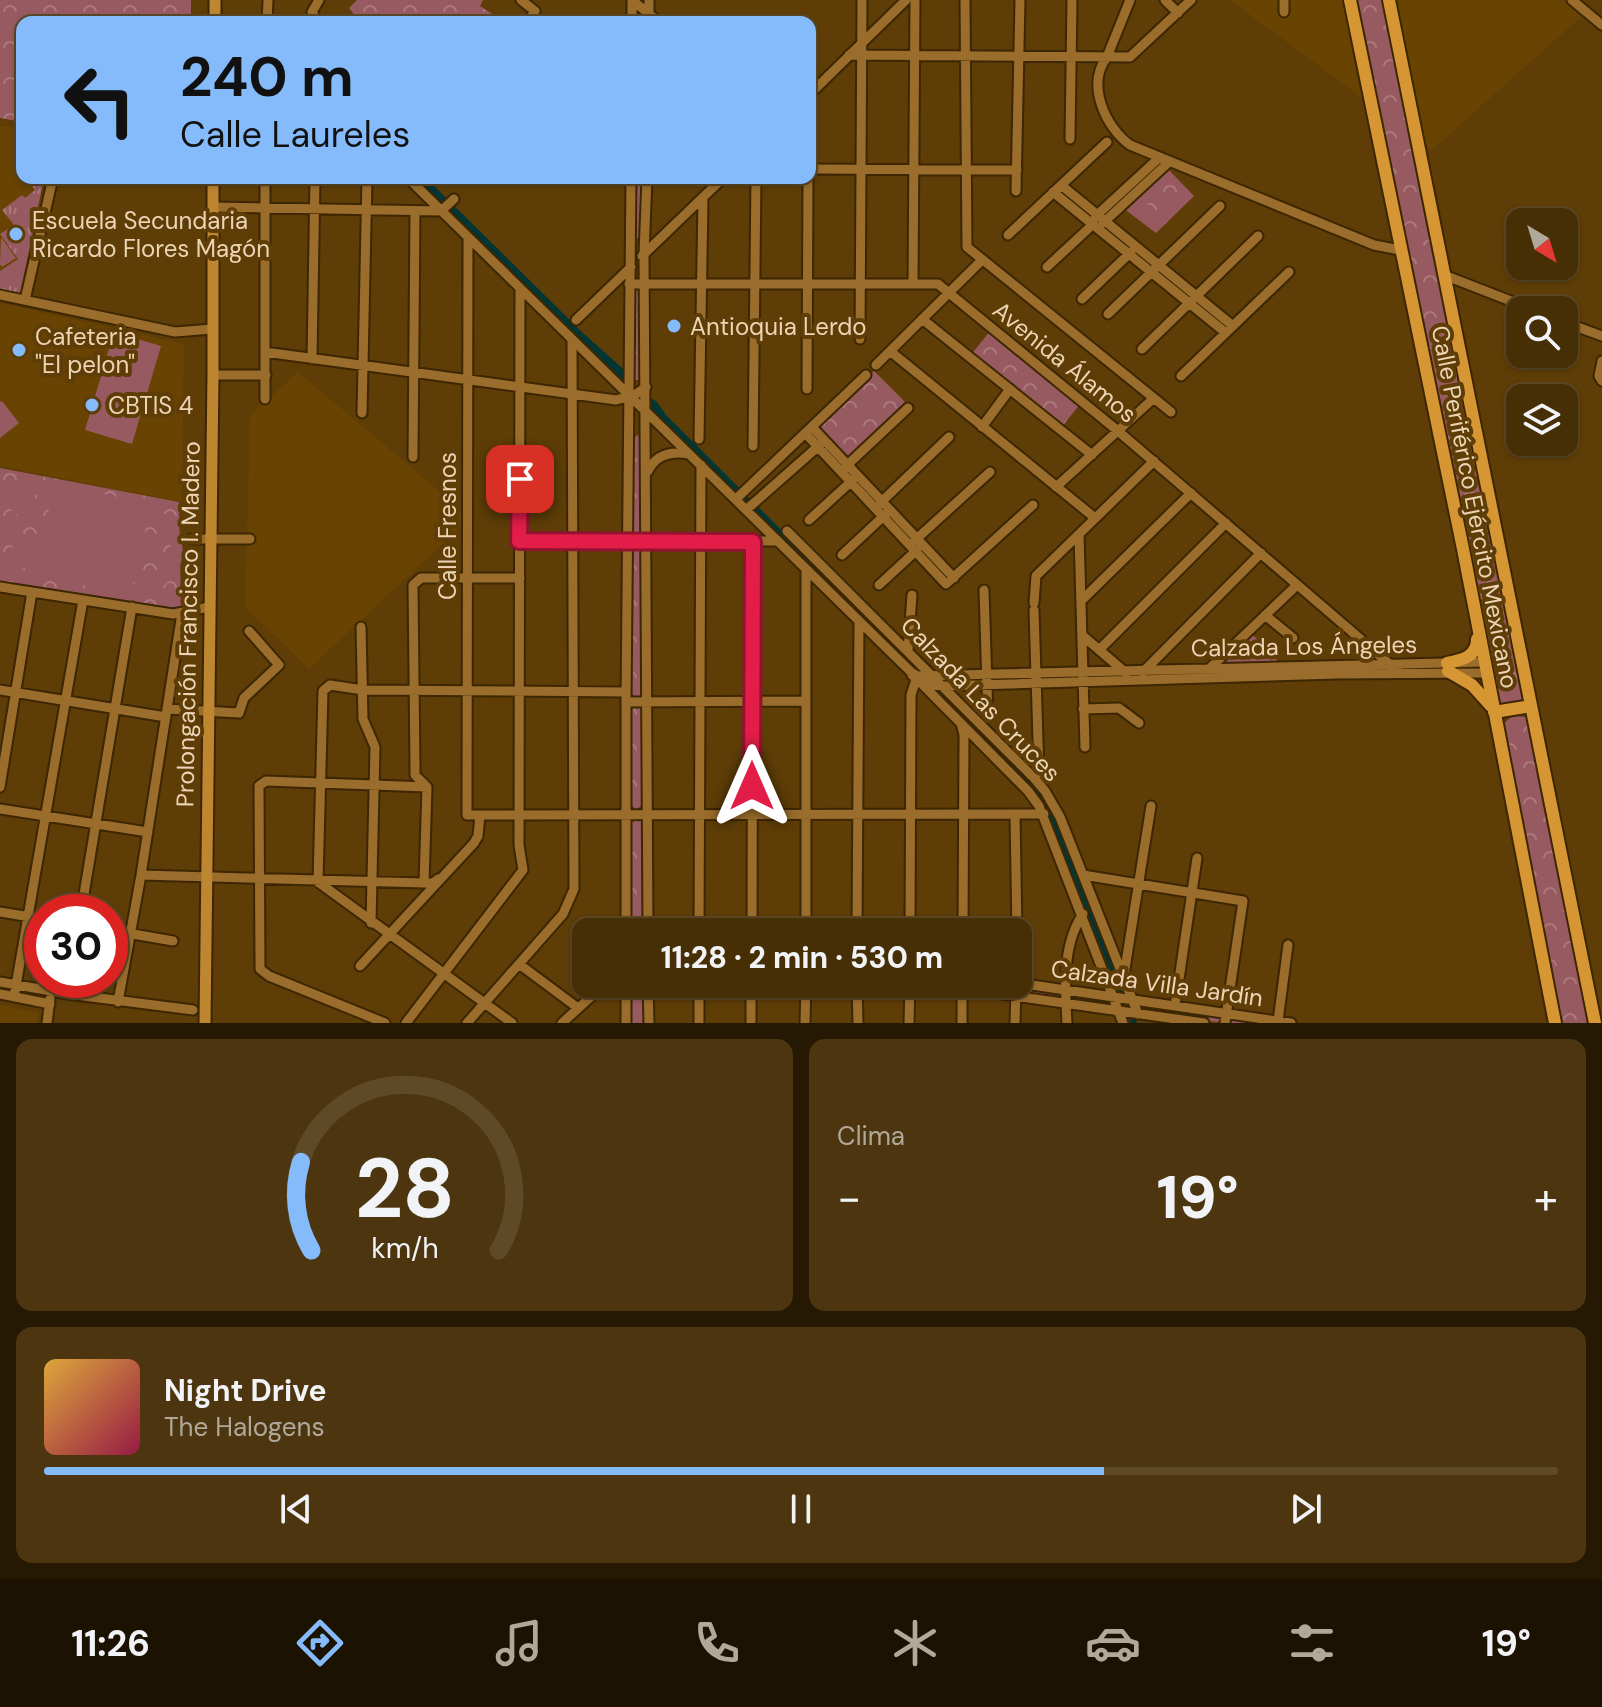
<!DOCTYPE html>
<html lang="es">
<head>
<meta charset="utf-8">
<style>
	:root { --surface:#462e05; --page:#4d360f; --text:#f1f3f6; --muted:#b0a89a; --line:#5e4a27; --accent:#85bbfb }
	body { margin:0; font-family:"DM Sans",sans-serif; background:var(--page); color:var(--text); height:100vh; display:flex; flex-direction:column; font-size:30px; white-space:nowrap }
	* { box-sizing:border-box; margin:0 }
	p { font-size:26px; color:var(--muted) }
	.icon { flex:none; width:44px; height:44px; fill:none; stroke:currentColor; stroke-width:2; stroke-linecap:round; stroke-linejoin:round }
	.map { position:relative; height:1023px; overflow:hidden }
	.details { display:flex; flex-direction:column; gap:16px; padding:16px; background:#261903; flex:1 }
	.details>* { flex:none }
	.guide { position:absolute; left:16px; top:16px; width:800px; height:168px; border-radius:16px; box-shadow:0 2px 6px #0004,0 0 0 2px var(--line); background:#85bbfb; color:#111; overflow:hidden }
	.needle { width:52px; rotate:142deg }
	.fabs { position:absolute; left:1506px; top:208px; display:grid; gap:16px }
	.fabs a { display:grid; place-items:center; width:72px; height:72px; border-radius:16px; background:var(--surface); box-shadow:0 2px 6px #0004,0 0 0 2px var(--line); font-size:40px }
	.speed { position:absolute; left:24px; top:894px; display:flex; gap:16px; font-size:40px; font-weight:700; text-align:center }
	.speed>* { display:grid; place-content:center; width:104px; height:104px; border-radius:50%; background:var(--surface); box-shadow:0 2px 6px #0004,0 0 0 2px var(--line); line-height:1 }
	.speed .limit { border:12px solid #d22; background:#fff; color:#111 }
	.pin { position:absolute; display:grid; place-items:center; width:68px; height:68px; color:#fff; margin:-34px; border-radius:16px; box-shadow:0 4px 12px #0006 }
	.me { position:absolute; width:88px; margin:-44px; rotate:0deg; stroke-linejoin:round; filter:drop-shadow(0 0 6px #0008) }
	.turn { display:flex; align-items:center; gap:28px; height:168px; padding:0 32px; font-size:36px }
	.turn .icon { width:104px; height:104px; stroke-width:2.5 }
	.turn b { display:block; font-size:56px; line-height:68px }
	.big { font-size:60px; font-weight:800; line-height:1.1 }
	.details .widget { flex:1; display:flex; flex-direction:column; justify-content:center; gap:12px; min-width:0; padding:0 28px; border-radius:16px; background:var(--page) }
	.details .dial { align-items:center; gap:0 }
	.dial svg { height:208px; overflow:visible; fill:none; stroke:var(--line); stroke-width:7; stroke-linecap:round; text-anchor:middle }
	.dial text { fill:var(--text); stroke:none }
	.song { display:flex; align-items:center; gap:24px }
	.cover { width:96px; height:96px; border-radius:12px; background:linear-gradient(135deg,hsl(40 70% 55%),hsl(340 70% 35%)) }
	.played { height:8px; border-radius:4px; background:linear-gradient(90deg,var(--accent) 70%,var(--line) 70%) }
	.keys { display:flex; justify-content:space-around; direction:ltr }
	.heat { display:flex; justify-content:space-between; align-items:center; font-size:44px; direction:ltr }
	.details .tiles { flex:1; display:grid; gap:16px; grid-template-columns:1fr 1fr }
	.widget:last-child { grid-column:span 2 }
	.trip { position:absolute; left:572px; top:918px; width:460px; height:80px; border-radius:16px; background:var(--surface); box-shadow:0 2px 6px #0004,0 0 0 2px var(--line); font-weight:800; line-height:80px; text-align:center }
	.menu { display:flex; height:128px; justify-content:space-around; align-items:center; background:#1c1202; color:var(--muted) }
	.menu .icon { width:56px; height:56px }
	.menu .selected { color:var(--accent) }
	.menu b { font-size:36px; color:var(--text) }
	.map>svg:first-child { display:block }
</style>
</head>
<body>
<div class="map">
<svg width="1602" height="1023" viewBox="0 0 1602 1023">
	<defs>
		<pattern id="grass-tufts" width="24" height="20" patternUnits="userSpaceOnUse" patternTransform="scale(2)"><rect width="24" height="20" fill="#975a60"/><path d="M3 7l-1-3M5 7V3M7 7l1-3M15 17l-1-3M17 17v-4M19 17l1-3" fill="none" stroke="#ab787b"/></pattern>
		<pattern id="park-crowns" width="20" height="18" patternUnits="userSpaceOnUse" patternTransform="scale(2)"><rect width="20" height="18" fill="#975a60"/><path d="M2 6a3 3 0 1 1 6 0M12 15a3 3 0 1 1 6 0" fill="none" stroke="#ab787b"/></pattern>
	</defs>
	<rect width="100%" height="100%" fill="#5e3d07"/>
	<path fill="#684302" d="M1230 0H1563L1582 16 1432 150Z
		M0 126 22 128V178H44L20 294 0 290Z
		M0 303 184 344 182 502 0 466Z
		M298 372 464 512V524L309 669 245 607 250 415Z
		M0 1005 38 1013 37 1023H0Z"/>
	<path fill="url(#grass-tufts)" d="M26 178H44L20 294 0 290V271L18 259 0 234 14 225 2 210 22 195 25 198 35 190Z
		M969 984H1011L1111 1001 1109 1003Z
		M1153 1006 1266 1023H1224L1152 1013Z"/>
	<path fill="url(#park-crowns)" d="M0 0H191V22H22V122L0 118Z
		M357 0H483L480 6 494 15 487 22H360L349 8Z
		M1353 0H1388L1528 693 1520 701 1511 706 1492 700Z
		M1168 169 1194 196 1156 233 1123 208 1157 175Z
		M637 178H643L642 238H636Z
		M636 289H642L641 380H635Z
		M991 330 1081 403 1060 429 970 356Z
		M874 371 905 402 847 459 816 428Z
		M638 435 641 436 644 532 637 537 630 532V440Z
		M0 468 179 502 181 609 0 582Z
		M635 547H642L643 696 639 698 631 694 630 553Z
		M1250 633 1279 657 1270 668 1212 670Z
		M636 705 643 709V804L636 810 631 804 629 715Z
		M1515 716 1527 717 1595 1023H1553L1500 727 1510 718Z
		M638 817 644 821V920L638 925H633L629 918V826Z
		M628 984H645V1023H628Z"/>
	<path fill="#975a60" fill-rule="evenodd" d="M1142 200 1165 218 1156 229 1133 211Z
		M1 237 16 258 2 267 0 264Z
		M114 332 161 346 132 444 85 430Z
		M2 401 19 423 0 438V402Z
		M49 482 149 504C204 530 188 596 128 595L28 572C0 544 0 487 49 482ZM52 491 53 492 36 563C0 541 9 494 52 491ZM149 514C186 532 173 578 133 584Z
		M642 499 641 530 632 531V500Z
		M631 984H643V1004H630Z"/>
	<path fill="#023635" d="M414 178H426L584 334 622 368 636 388 657 402 666 415 923 671 1041 793 1053 815 1137 1023H1131L1049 817 1036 795 928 682 667 430 634 390 610 372Z"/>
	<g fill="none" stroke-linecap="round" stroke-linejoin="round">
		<defs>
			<path id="minor" d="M521 0 535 11 528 22
				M632 0 659 22
				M965 0 967 247 1171 412
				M1130 0 1107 57C1086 84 1105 127 1130 145L1374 245 1400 250
				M1165 0 1178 13
				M1284 0V12
				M1572 0 1602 25
				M267 22 268 0
				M318 22 312 12 319 0
				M632 22V0
				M649 22V0
				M849 55 1130 57 1191 0
				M810 94 906 0
				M1070 139 1072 0
				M810 169 1017 170
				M265 178V399
				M408 178 911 672 917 676 1484 662
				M647 178 644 254 648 932
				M1061 185 1233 326
				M1016 191 1020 0
				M1053 192 1226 333
				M213 207 441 211 454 199
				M1103 223 1170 161
				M1008 235 1107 142
				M468 238 467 815 1044 814
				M642 256 723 178
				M1047 267 1089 228 1097 215 1160 157
				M1444 275 1534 310
				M913 283 915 0
				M629 284H938L1118 431 1400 673
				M0 295 175 332 212 329
				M1082 299 1131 252
				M25 300 53 178
				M1108 314 1220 206
				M922 319 1092 455
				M576 320 631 267
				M1564 322 1602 336
				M860 339 862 0
				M1142 349 1258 236
				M890 351 1095 518
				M265 352 616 400 636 394 646 387
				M312 359 315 178
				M1602 361 1599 376 1602 381
				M876 365 982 260
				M213 375H266
				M1181 376 1289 272
				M807 389 808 178
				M362 413 367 178
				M812 427 954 578
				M982 427 1010 389
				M805 433 946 584 1033 505
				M699 439 703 198
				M753 446 756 178
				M413 457 415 211
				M843 469 908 408
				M648 471C656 454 672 451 689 454
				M1056 487 1154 398
				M736 499 866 375
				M877 506 949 437
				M746 510 822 443
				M809 520 855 478
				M787 531 1034 778 1045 791 1060 817 1138 1014
				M1079 534 1085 747
				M191 539H250
				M519 541H778
				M912 543 990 472
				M842 555 887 513
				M879 585 917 550
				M0 587 173 614 209 607
				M984 590 988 718
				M1082 600 1191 493
				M1034 603 1036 576 1154 461
				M1034 610 1039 773
				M1265 615 1293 638
				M361 627 363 719 375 747 371 923
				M1083 636 1126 673
				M1099 650 1226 523
				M908 651 912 595
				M1210 668 1297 585
				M1143 672 1261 553
				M912 675 922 684 944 686 1336 674 1486 673
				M922 684 1028 791 1039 806 1123 1023
				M0 690 166 717
				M626 702 806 701
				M167 709 239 713 244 698 279 665 249 631
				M1083 709 1119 708 1139 723
				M961 723 964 735 963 932
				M0 787 32 592
				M427 787 415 775V768L413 585 421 578H520
				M0 809 148 832
				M1015 815 1017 932
				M141 875 424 883H433L438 879
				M1083 875 1243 901 1225 1023
				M424 883 427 787
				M0 912 42 919
				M81 912 132 607
				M110 930 173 941
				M609 932 626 929 664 932
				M626 932V702L631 178
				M699 932 701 465
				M752 932 753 542
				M806 932V569
				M857 932 859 621
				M910 932 911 695 917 676
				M519 964 578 1008
				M360 966 474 843 478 836 480 815
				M1124 975 1151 806
				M0 982 68 994 193 1010
				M1018 983 1291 1023
				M626 984V1023
				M648 984 649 1023
				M857 984 858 1023
				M930 984 1204 1023
				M962 984V1023
				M0 994 50 1004
				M68 994 70 980
				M14 997 83 600
				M118 1002 141 875 182 613
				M1175 1006 1197 858
				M1278 1021 1288 945
				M47 1023 50 999
				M385 1023 269 976 260 969 259 786 266 781 427 787
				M406 1023 523 870 519 845 520 289
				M467 1023 563 914 574 889 572 341
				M512 1023 318 882 323 691 330 685 363 690 626 692
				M562 1023 605 984
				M699 1023V984
				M751 1023V984
				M805 1023 806 984
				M909 1023 910 984
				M1015 1023 1016 990
				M1067 1023C1065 988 1062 944 1083 914"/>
			<path id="major" d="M215 22V0
				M205 1023 213 375V178"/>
			<path id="highway" d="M1350 0 1463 549 1555 1023
				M1389 0 1595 1023
				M1447 663C1462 660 1477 657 1477 639
				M1448 671 1472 685 1491 706
				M1494 712 1531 706"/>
		</defs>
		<use href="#minor" stroke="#3d2602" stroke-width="13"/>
		<use href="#major" stroke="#3d2602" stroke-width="15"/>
		<use href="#highway" stroke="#3d2602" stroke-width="16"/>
		<use href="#minor" stroke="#9a6d2c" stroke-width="9"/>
		<use href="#major" stroke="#bf8631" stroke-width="11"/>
		<use href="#highway" stroke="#d79634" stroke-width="12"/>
	</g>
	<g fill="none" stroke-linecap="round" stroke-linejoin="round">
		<defs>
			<path id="route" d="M520 479 519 541 753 542 752 786"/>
		</defs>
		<use href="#route" stroke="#92132f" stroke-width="20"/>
		<use href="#route" stroke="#e11d48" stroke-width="14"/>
	</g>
	<g fill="#85bbfb" stroke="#5e3d07" stroke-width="3">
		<circle cx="16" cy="234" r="8"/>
		<circle cx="674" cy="326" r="8"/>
		<circle cx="19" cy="350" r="8"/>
		<circle cx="92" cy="405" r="8"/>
	</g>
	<g text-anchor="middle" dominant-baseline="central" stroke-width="8" stroke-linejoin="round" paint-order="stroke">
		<g font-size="24" fill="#ecd4b5" stroke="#5e3d07" text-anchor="start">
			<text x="32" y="220">Escuela Secundaria<tspan x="32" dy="28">Ricardo Flores Magón</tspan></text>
			<text x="690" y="326">Antioquia Lerdo</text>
			<text x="35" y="336">Cafeteria<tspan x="35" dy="28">"El pelon"</tspan></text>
			<text x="108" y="405">CBTIS 4</text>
		</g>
		<g font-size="24" fill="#ecd4b5" stroke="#5e3d07">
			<text transform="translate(1065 362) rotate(39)">Avenida Álamos</text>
			<text transform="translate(1475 507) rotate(79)">Calle Periférico Ejército Mexicano</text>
			<text transform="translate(447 526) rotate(-90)">Calle Fresnos</text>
			<text transform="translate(188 624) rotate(-89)">Prolongación Francisco I. Madero</text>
			<text transform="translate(1304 646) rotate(-1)">Calzada Los Ángeles</text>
			<text transform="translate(981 699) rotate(46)">Calzada Las Cruces</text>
			<text transform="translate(1157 983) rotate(8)">Calzada Villa Jardín</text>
		</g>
	</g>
</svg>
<div class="fabs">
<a><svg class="needle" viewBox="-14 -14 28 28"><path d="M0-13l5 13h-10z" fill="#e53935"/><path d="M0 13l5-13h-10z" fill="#b0a89a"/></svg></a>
<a><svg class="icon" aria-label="search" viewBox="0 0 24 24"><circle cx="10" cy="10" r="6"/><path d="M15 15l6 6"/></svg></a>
<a><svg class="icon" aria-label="layers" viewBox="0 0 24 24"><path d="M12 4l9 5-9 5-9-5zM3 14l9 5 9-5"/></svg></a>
</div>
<div class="speed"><div class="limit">30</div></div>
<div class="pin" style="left:520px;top:479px;background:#d93025"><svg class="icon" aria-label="arrive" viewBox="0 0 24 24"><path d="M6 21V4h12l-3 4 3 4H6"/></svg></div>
<svg class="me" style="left:752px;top:786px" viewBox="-20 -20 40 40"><path d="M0-17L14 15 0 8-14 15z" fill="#e11d48" stroke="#fff" stroke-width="4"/></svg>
<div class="trip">11:28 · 2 min · 530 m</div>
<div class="guide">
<div class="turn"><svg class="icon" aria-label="left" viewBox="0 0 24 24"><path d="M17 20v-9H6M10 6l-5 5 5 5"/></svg><div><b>240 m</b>Calle Laureles</div></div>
</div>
</div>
<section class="details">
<div class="tiles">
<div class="widget dial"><svg viewBox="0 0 100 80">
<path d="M14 69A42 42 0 1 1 86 69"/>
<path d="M14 69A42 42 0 0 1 10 35" stroke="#85bbfb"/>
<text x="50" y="56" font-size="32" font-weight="700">28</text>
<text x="50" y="72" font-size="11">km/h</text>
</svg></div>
<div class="widget"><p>Clima</p>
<div class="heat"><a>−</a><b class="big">19°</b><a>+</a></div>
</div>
<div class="widget">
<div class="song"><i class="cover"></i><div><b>Night Drive</b><p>The Halogens</p></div></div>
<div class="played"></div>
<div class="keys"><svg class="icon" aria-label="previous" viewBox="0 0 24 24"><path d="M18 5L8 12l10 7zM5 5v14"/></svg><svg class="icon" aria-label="pause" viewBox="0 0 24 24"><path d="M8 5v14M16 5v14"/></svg><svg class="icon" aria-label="next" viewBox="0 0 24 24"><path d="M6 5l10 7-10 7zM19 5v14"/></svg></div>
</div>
</div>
</section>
<nav class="menu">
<b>11:26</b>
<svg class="icon selected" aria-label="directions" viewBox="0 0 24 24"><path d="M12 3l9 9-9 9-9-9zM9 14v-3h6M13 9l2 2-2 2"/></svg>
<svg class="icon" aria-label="music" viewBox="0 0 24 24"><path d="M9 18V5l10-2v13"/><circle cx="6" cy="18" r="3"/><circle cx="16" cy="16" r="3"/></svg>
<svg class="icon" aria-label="phone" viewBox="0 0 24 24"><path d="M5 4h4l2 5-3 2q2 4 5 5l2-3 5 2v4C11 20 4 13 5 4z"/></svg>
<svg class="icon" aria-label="climate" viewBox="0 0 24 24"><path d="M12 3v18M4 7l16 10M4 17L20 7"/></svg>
<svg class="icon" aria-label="car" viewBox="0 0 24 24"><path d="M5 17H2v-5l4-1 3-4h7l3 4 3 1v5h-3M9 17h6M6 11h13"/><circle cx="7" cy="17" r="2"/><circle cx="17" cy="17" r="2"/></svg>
<svg class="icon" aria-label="filters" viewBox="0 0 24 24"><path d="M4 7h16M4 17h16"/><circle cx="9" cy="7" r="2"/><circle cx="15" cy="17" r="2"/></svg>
<b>19°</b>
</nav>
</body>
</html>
